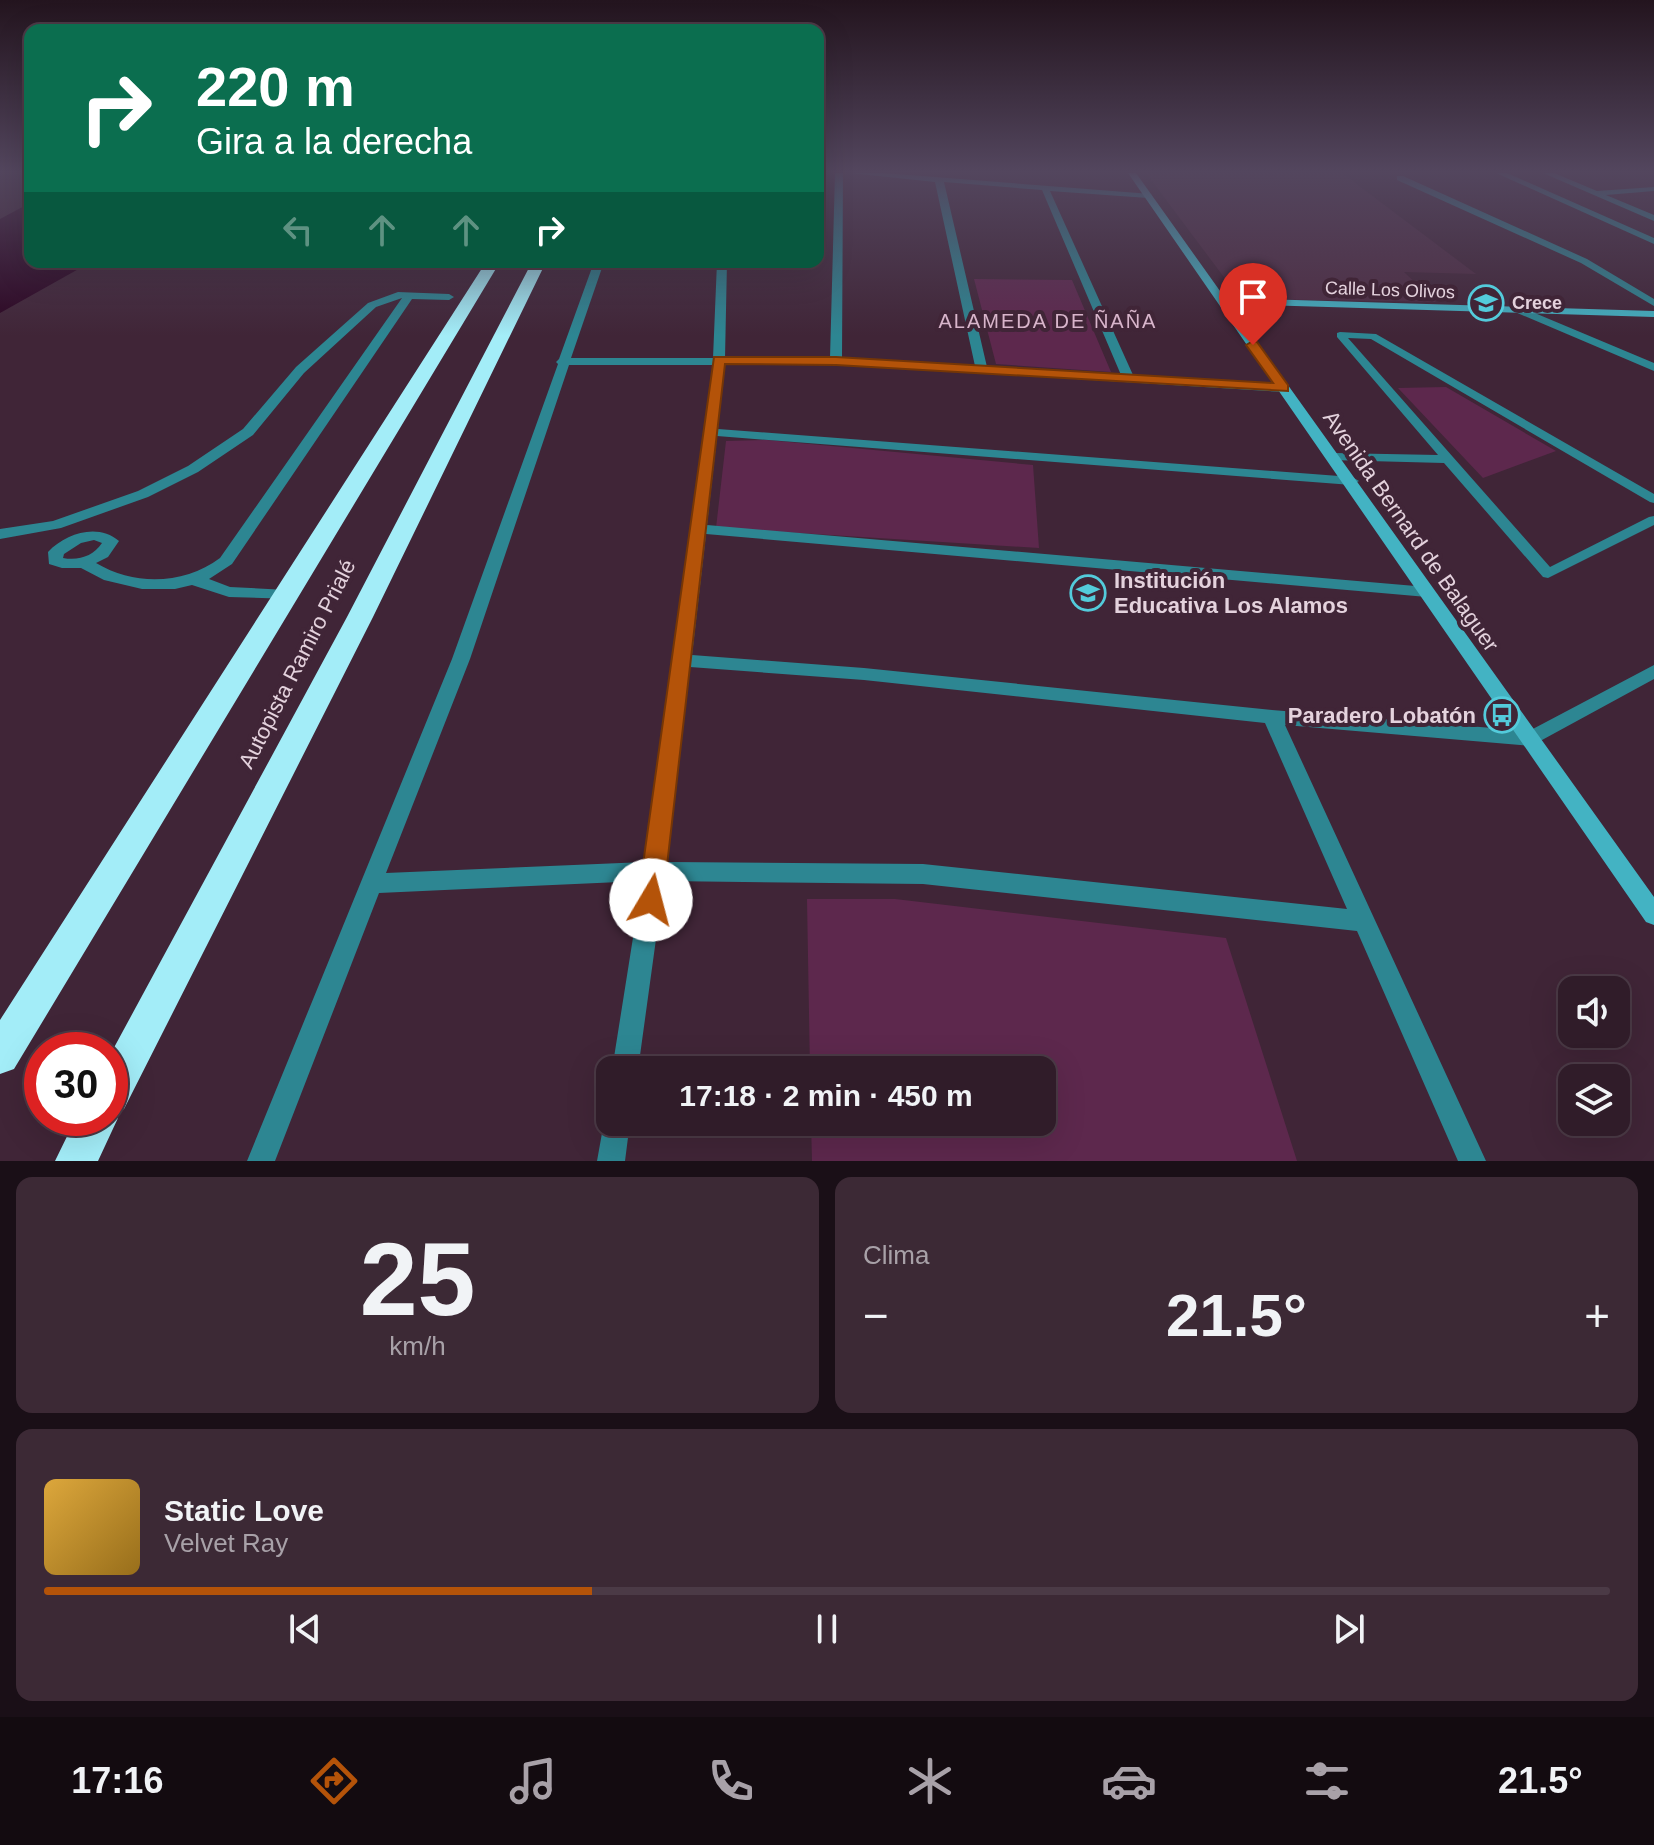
<!DOCTYPE html>
<html lang="es">
<head>
<meta charset="utf-8">
<style>
	:root { --surface:#301c29; --page:#3c2935; --text:#f1f3f6; --muted:#a8a1a8; --line:#4b3a46; --accent:#b45309 }
	body { margin:0; font-family:Arial,sans-serif; background:var(--page); color:var(--text); height:100vh; display:flex; flex-direction:column; font-size:30px; white-space:nowrap }
	* { box-sizing:border-box; margin:0 }
	p { font-size:26px; color:var(--muted) }
	.icon { flex:none; width:44px; height:44px; fill:none; stroke:currentColor; stroke-width:2; stroke-linecap:round; stroke-linejoin:round }
	.map { position:relative; height:1161px; overflow:hidden }
	.drawer { display:flex; flex-direction:column; gap:16px; padding:16px; background:#1a0f17; flex:1 }
	.drawer>* { flex:none }
	.banner { position:absolute; left:24px; top:24px; width:800px; height:244px; border-radius:16px; box-shadow:0 8px 32px #0002,0 0 0 2px var(--line); background:#0b6e4f; color:#fff; overflow:hidden }
	.controls { position:absolute; left:1558px; top:976px; display:grid; gap:16px }
	.controls a { display:grid; place-items:center; width:72px; height:72px; border-radius:16px; background:var(--surface); box-shadow:0 8px 32px #0002,0 0 0 2px var(--line); font-size:40px }
	.speed { position:absolute; left:24px; top:1032px; display:flex; gap:16px; font-size:40px; font-weight:700; text-align:center }
	.speed>* { display:grid; place-content:center; width:104px; height:104px; border-radius:50%; background:var(--surface); box-shadow:0 8px 32px #0002,0 0 0 2px var(--line); line-height:1 }
	.speed .limit { border:12px solid #d22; background:#fff; color:#111 }
	.pin { position:absolute; display:grid; place-items:center; width:68px; height:68px; color:#fff; margin:-82px -34px; border-radius:50% 50% 50% 0; rotate:-45deg; box-shadow:0 0 8px #0007 }
	.pin .icon { rotate:45deg }
	.me { position:absolute; width:88px; margin:-44px; rotate:8deg; stroke-linejoin:round; filter:drop-shadow(0 0 6px #0008) }
	.turn { display:flex; align-items:center; gap:28px; height:168px; padding:0 40px; font-size:36px }
	.turn .icon { width:104px; height:104px; stroke-width:2.5 }
	.turn b { display:block; font-size:56px; line-height:68px }
	.lanes { display:flex; align-items:center; height:76px; padding:0 40px; background:#0003; justify-content:center; gap:40px; direction:ltr }
	.lanes .off { opacity:.35 }
	.big { font-size:60px; font-weight:800; line-height:1.1 }
	.drawer .card { flex:1; display:flex; flex-direction:column; justify-content:center; gap:12px; min-width:0; padding:0 28px; border-radius:16px; background:var(--page) }
	.drawer .dial { align-items:center; gap:0 }
	.dial b { font-size:104px; line-height:1 }
	.song { display:flex; align-items:center; gap:24px }
	.cover { width:96px; height:96px; border-radius:12px; background:linear-gradient(135deg,hsl(40 70% 55%),hsl(40 70% 35%)) }
	.played { height:8px; border-radius:4px; background:linear-gradient(90deg,var(--accent) 35%,var(--line) 35%) }
	.keys { display:flex; justify-content:space-around; direction:ltr }
	.heat { display:flex; justify-content:space-between; align-items:center; font-size:44px; direction:ltr }
	.drawer .tiles { flex:1; display:grid; gap:16px; grid-template-columns:1fr 1fr }
	.card:last-child { grid-column:span 2 }
	.trip { position:absolute; left:596px; top:1056px; width:460px; height:80px; border-radius:16px; background:var(--surface); box-shadow:0 8px 32px #0002,0 0 0 2px var(--line); font-weight:800; line-height:80px; text-align:center }
	.tab-bar { display:flex; height:128px; justify-content:space-around; align-items:center; background:#130b10; color:var(--muted) }
	.tab-bar .icon { width:56px; height:56px }
	.tab-bar .current { color:var(--accent) }
	.tab-bar b { font-size:36px; color:var(--text) }
	.map>svg:first-child { display:block }
</style>
</head>
<body>
<div class="map">
<svg width="1654" height="1161" viewBox="0 0 1654 1161">
	<rect width="100%" height="100%" fill="#402537"/>
	<path fill="#4d2c42" d="M1146 173H1342L1476 274 1404 272 1436 302 1249 299 1235 292Z"/>
	<path fill="#5d284d" d="M974 279 1072 280 1111 372 996 364Z
		M1446 387 1556 451 1483 478 1398 388Z
		M767 440 1033 465 1039 548 716 528 726 441Z
		M807 899H895L1226 938 1297 1161H812L811 1122H1042V1070H810Z"/>
	<path fill="#2b0421" d="M30 203V262H91L0 313V219Z"/>
	<g fill="none" stroke-linecap="round" stroke-linejoin="round">
		<path fill="#2d8692" fill-rule="evenodd" d="M1340 332 1376 334 1654 494V503L1650 502 1371 339 1348 338 1550 567 1649 517 1654 516V525L1548 578 1543 577 1444 463 1330 460V454L1334 453 1438 455 1337 337V333Z"/>
		<path fill="#2d8692" fill-rule="evenodd" d="M835 173H843L842 358 975 366 935 182 850 173H884L1151 194 1152 196 1148 198 1050 191 1133 375 1283 384 1289 388 1283 392 836 364 724 365 718 429 1352 477 1359 481 1352 485 717 436 707 525 1427 587 1435 592 1427 597 706 534 692 655 864 668 1272 710 1529 731 1654 665V679L1531 746 1285 725 1486 1161H1458L1357 931 923 884 664 881 638 1070H612L642 881 379 893 275 1161H247L452 659 558 364 556 362 559 359 594 262H604L571 358H713L717 262H727L725 358H830ZM944 182 1042 190 1121 375 987 367ZM569 365H713L645 862 386 873 470 659ZM690 667 864 680 1265 723 1347 909 923 864 667 862Z
			M1496 173H1507L1654 238V244Z
			M1543 173H1554L1597 191 1654 187V191L1606 195 1654 215V221Z
			M1397 176H1403L1587 259 1654 299V306L1581 263 1397 180Z
			M398 292 449 294 454 297 449 300 412 299 232 564 209 579 230 587 287 590 295 595 293 599 229 597 192 585 175 589H142L104 580 81 568H62L49 564 48 552C66 533 98 523 119 541L108 557 96 563C136 587 185 584 220 558L402 298 376 307 304 373 253 435 198 472 148 497 61 528 0 539V529L53 521 138 491 188 466 243 429 296 367 368 303ZM94 540 102 543C93 556 79 561 63 558L64 554 81 543Z
			M1515 308H1523L1654 363V371L1515 312Z
			M610 1111V1122H630L625 1161H597L604 1122Z"/>
		<path fill="#43b3c3" fill-rule="evenodd" d="M1128 173H1136L1225 298 1654 311V317L1230 304 1654 897V925L1646 922Z"/>
		<path fill="#a3edf8" fill-rule="evenodd" d="M486 262H500L14 1069 0 1074V1020Z
			M532 262H546L373 617 124 1109 116 1112 118 1118 98 1161H55L76 1118H110V1055L347 617Z"/>
	</g>
	<linearGradient id="sky" x2="0" y2="1"><stop stop-color="#23141e"/><stop offset="0.51" stop-color="#53465e"/><stop offset="1" stop-color="#53465e" stop-opacity="0"/></linearGradient>
	<rect width="1654" height="336" fill="url(#sky)"/>
	<path fill="#b45309" stroke="#753606" stroke-width="2" d="M1253 341 1257 342 1288 385V391L836 365 725 364 663 900 660 908 651 911 642 908 638 900 714 357H836L1273 383 1246 345Z"/>
	<defs>
		<symbol id="school-ring" viewBox="-11 -11 22 22"><circle r="9.5" fill="#402537" stroke="#53cbdb" stroke-width="1.5"/><path d="M0-5L7-2L0 1L-7-2ZM-4 1L0 2.5L4 1V4Q0 6-4 4Z" fill="#53cbdb"/></symbol>
		<symbol id="bus-ring" viewBox="-11 -11 22 22"><circle r="9.5" fill="#402537" stroke="#53cbdb" stroke-width="1.5"/><path d="M-5-6H5V4H4V6H2V4H-2V6H-4V4H-5ZM-3.5-4V0h7V-4ZM-3.5 1.2v1.5H-2V1.2ZM2 1.2v1.5H3.5V1.2Z" fill="#53cbdb"/></symbol>
	</defs>
	<g fill-rule="evenodd">
		<use href="#school-ring" x="1466" y="283" width="40" height="40"/>
		<use href="#school-ring" x="1068" y="573" width="40" height="40"/>
		<use href="#bus-ring" x="1482" y="695" width="40" height="40"/>
	</g>
	<g text-anchor="middle" dominant-baseline="central" stroke-width="8" stroke-linejoin="round" paint-order="stroke">
		<g font-size="18" fill="#e4d2dd" stroke="#402537">
			<text transform="translate(1390 290) rotate(2)">Calle Los Olivos</text>
		</g>
		<g font-size="18" font-weight="bold" fill="#e4d2dd" stroke="#402537" text-anchor="start">
			<text x="1512" y="303">Crece</text>
		</g>
		<g font-size="20" letter-spacing="2" fill="#d8b5cb" stroke="#402537">
			<text x="1048" y="321">ALAMEDA DE ÑAÑA</text>
		</g>
		<g font-size="22" fill="#e4d2dd" stroke="#402537">
			<text transform="translate(1411 531) rotate(55)">Avenida Bernard de Balaguer</text>
			<text transform="translate(297 664) rotate(-63)">Autopista Ramiro Prialé</text>
		</g>
		<g font-size="22" font-weight="bold" fill="#e4d2dd" stroke="#402537" text-anchor="start">
			<text x="1114" y="580">Institución<tspan x="1114" dy="25">Educativa Los Alamos</tspan></text>
			<text x="1476" y="715" text-anchor="end">Paradero Lobatón</text>
		</g>
	</g>
</svg>
<div class="controls">
<a><svg class="icon" aria-label="sound" viewBox="0 0 24 24"><path d="M4 9h4l5-4v14l-5-4H4zM17 9q2 3 0 6"/></svg></a>
<a><svg class="icon" aria-label="layers" viewBox="0 0 24 24"><path d="M12 4l9 5-9 5-9-5zM3 14l9 5 9-5"/></svg></a>
</div>
<div class="speed"><div class="limit">30</div></div>
<div class="pin" style="left:1253px;top:345px;background:#d93025"><svg class="icon" aria-label="arrive" viewBox="0 0 24 24"><path d="M6 21V4h12l-3 4 3 4H6"/></svg></div>
<svg class="me" style="left:651px;top:900px" viewBox="-20 -20 40 40"><circle r="19" fill="#fff"/><path d="M0-13L10 11 0 6-10 11z" fill="#b45309"/></svg>
<div class="trip">17:18 · 2 min · 450 m</div>
<div class="banner">
<div class="turn"><svg class="icon" aria-label="right" viewBox="0 0 24 24"><path d="M7 20v-9h11M14 6l5 5-5 5"/></svg><div><b>220 m</b>Gira a la derecha</div></div>
<div class="lanes"><svg class="icon off" aria-label="left" viewBox="0 0 24 24"><path d="M17 20v-9H6M10 6l-5 5 5 5"/></svg><svg class="icon off" aria-label="ahead" viewBox="0 0 24 24"><path d="M12 20V5M6 11l6-6 6 6"/></svg><svg class="icon off" aria-label="ahead" viewBox="0 0 24 24"><path d="M12 20V5M6 11l6-6 6 6"/></svg><svg class="icon" aria-label="right" viewBox="0 0 24 24"><path d="M7 20v-9h11M14 6l5 5-5 5"/></svg></div>
</div>
</div>
<section class="drawer">
<div class="tiles">
<div class="card dial"><b>25</b><p>km/h</p></div>
<div class="card"><p>Clima</p>
<div class="heat"><a>−</a><b class="big">21.5°</b><a>+</a></div>
</div>
<div class="card">
<div class="song"><i class="cover"></i><div><b>Static Love</b><p>Velvet Ray</p></div></div>
<div class="played"></div>
<div class="keys"><svg class="icon" aria-label="previous" viewBox="0 0 24 24"><path d="M18 5L8 12l10 7zM5 5v14"/></svg><svg class="icon" aria-label="pause" viewBox="0 0 24 24"><path d="M8 5v14M16 5v14"/></svg><svg class="icon" aria-label="next" viewBox="0 0 24 24"><path d="M6 5l10 7-10 7zM19 5v14"/></svg></div>
</div>
</div>
</section>
<nav class="tab-bar">
<b>17:16</b>
<svg class="icon current" aria-label="directions" viewBox="0 0 24 24"><path d="M12 3l9 9-9 9-9-9zM9 14v-3h6M13 9l2 2-2 2"/></svg>
<svg class="icon" aria-label="music" viewBox="0 0 24 24"><path d="M9 18V5l10-2v13"/><circle cx="6" cy="18" r="3"/><circle cx="16" cy="16" r="3"/></svg>
<svg class="icon" aria-label="phone" viewBox="0 0 24 24"><path d="M5 4h4l2 5-3 2q2 4 5 5l2-3 5 2v4C11 20 4 13 5 4z"/></svg>
<svg class="icon" aria-label="climate" viewBox="0 0 24 24"><path d="M12 3v18M4 7l16 10M4 17L20 7"/></svg>
<svg class="icon" aria-label="car" viewBox="0 0 24 24"><path d="M5 17H2v-5l4-1 3-4h7l3 4 3 1v5h-3M9 17h6M6 11h13"/><circle cx="7" cy="17" r="2"/><circle cx="17" cy="17" r="2"/></svg>
<svg class="icon" aria-label="filters" viewBox="0 0 24 24"><path d="M4 7h16M4 17h16"/><circle cx="9" cy="7" r="2"/><circle cx="15" cy="17" r="2"/></svg>
<b>21.5°</b>
</nav>
</body>
</html>
